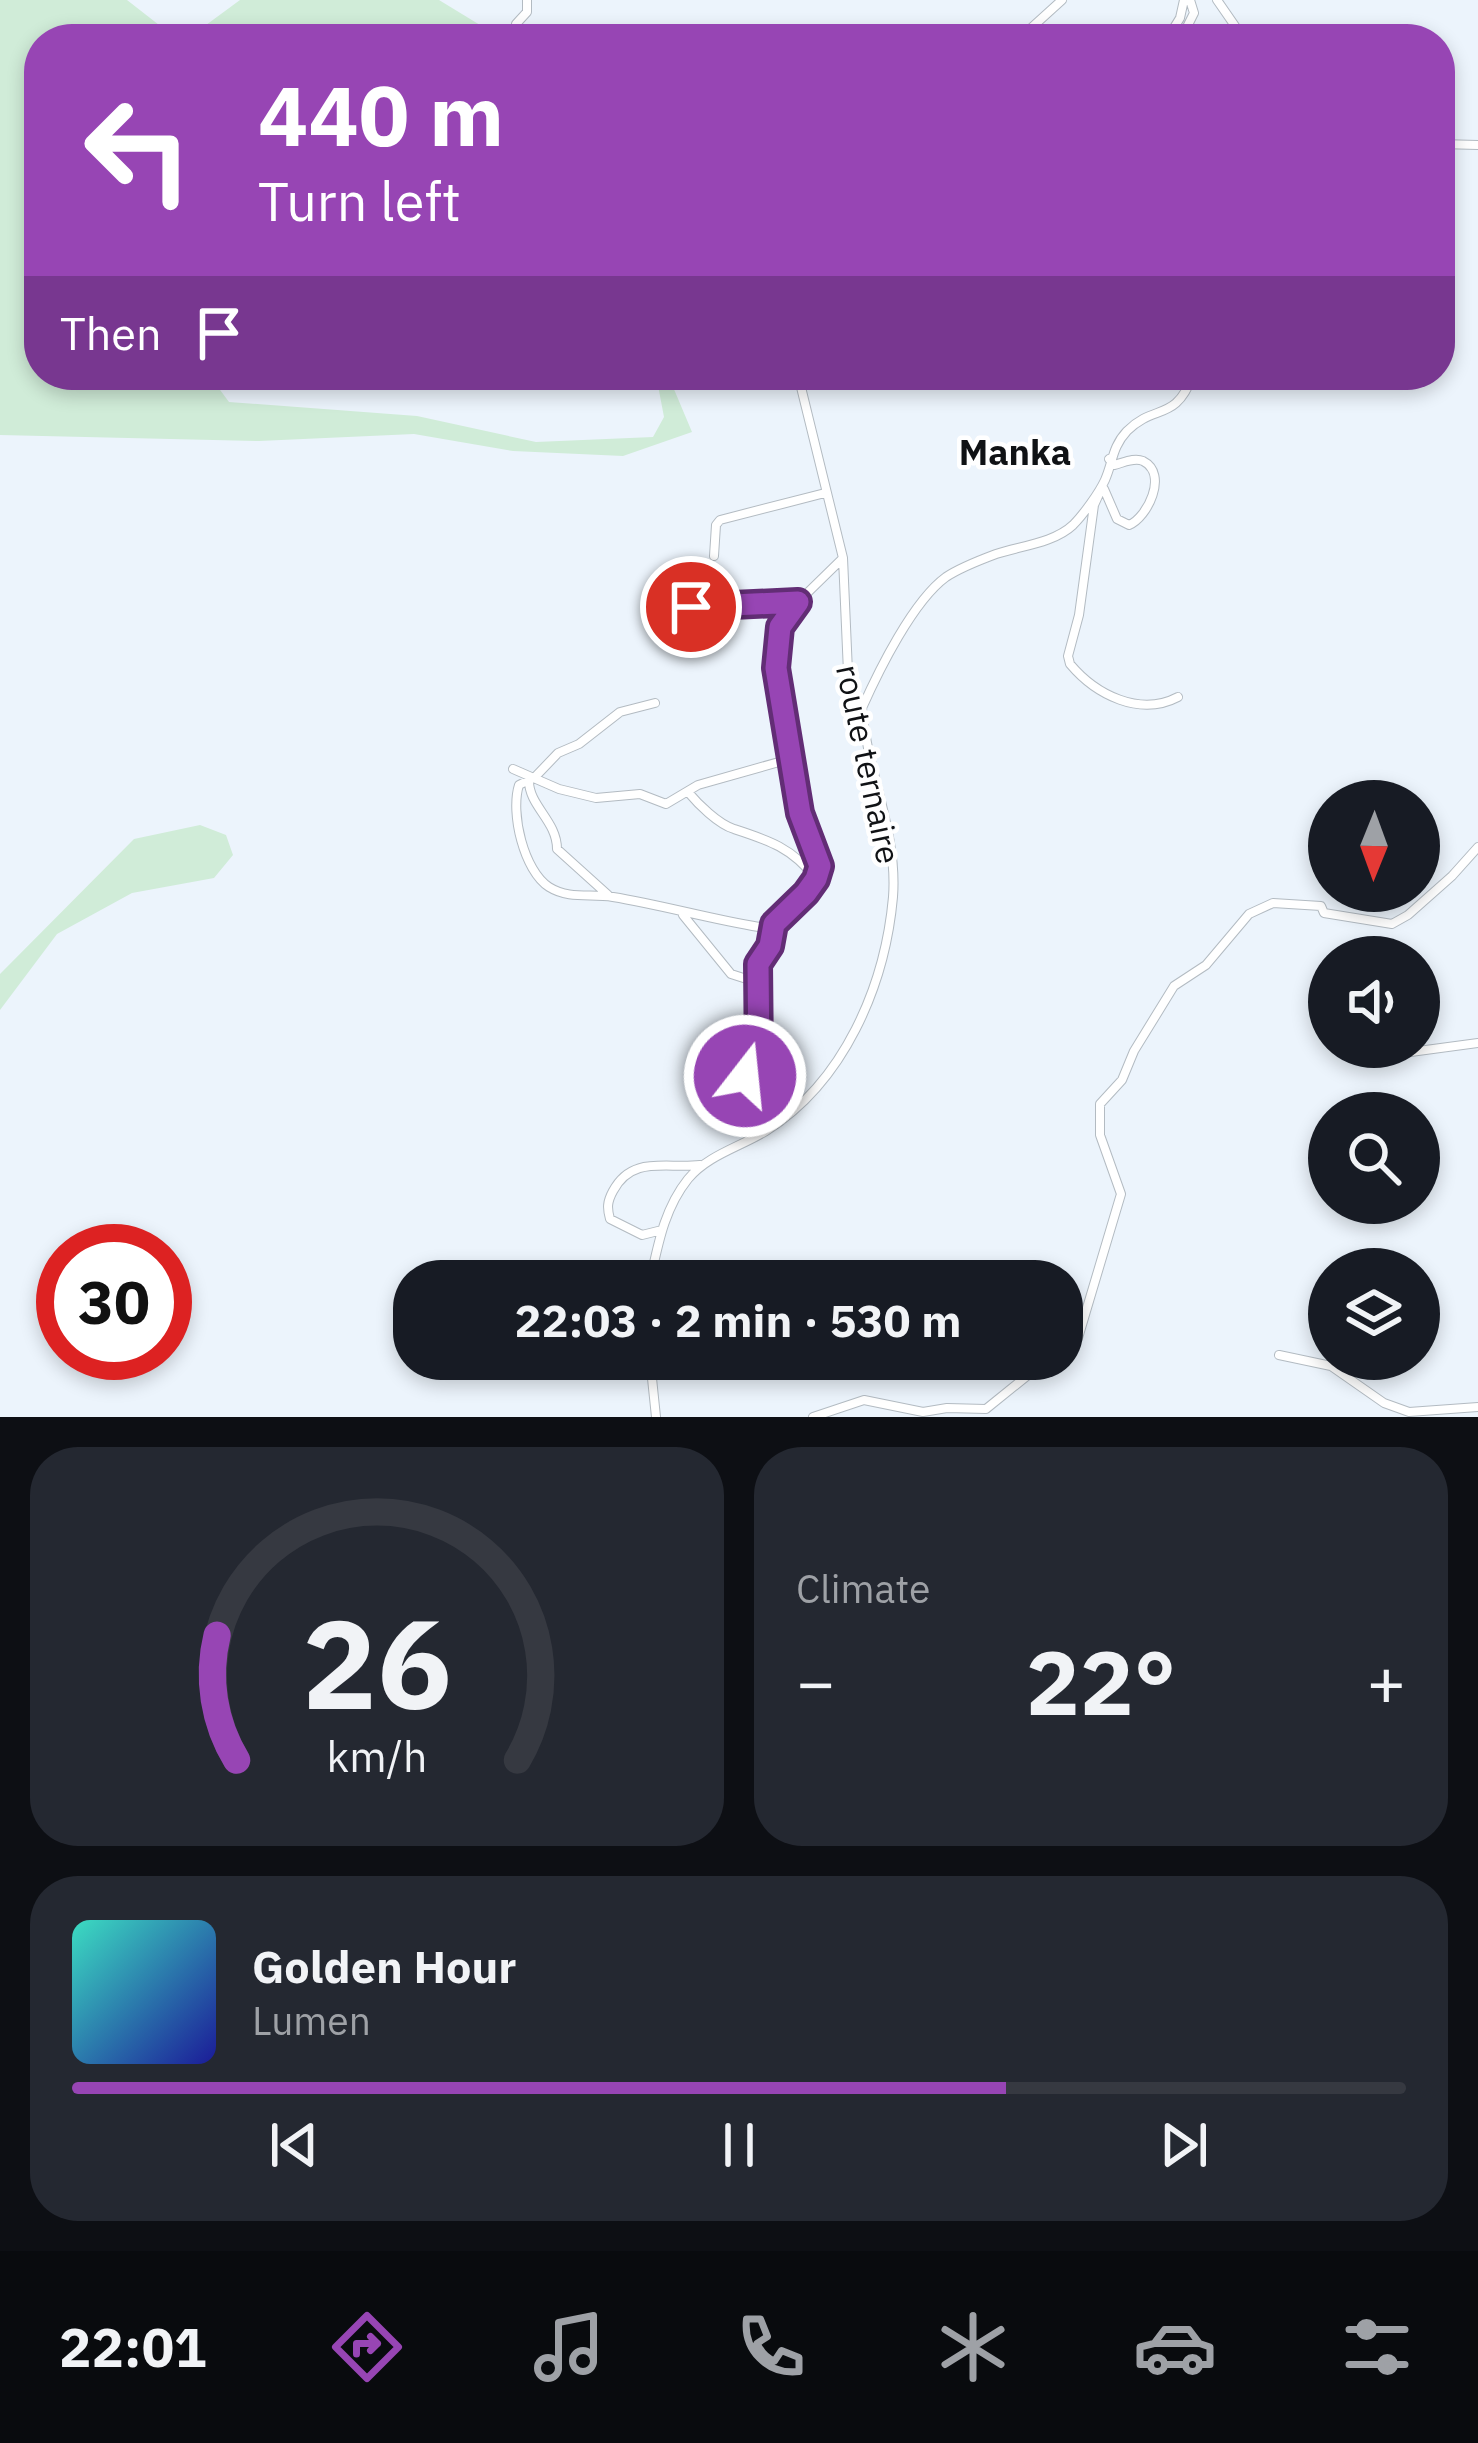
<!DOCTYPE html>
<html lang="en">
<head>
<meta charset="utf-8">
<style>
	:root { --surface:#171b24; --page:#242831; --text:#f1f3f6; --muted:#9ea1a6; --line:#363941; --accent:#9745b4 }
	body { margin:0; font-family:"IBM Plex Sans",sans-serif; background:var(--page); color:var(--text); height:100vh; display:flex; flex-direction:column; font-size:45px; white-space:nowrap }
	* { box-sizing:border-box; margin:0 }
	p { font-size:39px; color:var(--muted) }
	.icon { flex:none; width:66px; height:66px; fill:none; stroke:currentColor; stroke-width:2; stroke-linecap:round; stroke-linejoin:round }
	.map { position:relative; height:1417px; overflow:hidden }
	.details { display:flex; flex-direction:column; gap:30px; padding:30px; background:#0d0f14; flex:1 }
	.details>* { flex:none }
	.top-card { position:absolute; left:24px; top:24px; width:1431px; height:366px; border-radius:48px; box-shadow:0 6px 18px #0003; background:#9745b4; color:#fff; overflow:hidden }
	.needle { width:78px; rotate:181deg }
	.buttons { position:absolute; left:1308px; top:780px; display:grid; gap:24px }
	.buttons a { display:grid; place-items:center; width:132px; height:132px; border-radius:50%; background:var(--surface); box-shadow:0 6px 18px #0003; font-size:60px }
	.speed { position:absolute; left:36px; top:1224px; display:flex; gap:24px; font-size:60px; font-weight:700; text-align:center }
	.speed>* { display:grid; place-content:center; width:156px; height:156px; border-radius:50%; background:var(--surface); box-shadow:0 6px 18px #0003; line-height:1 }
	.speed .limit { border:18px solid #d22; background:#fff; color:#111 }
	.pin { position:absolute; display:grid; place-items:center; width:102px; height:102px; color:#fff; margin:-51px; border:6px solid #fff; border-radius:50%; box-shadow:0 3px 12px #0007 }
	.me { position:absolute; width:132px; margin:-66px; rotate:16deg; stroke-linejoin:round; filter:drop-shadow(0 0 9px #0008) }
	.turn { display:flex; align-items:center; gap:42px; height:252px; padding:0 36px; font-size:54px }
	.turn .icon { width:156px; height:156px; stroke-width:2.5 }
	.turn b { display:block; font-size:84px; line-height:102px }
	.then { display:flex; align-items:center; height:114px; padding:0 36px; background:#0003; gap:24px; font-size:45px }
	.big { font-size:90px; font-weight:800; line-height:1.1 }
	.details .widget { flex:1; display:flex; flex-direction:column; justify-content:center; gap:18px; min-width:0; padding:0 42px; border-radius:48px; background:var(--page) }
	.details .dial { align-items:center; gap:0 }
	.dial svg { height:312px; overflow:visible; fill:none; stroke:var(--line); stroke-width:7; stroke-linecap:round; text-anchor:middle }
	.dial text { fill:var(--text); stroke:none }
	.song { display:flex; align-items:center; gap:36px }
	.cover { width:144px; height:144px; border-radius:18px; background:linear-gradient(135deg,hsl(170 70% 55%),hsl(240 70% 35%)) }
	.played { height:12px; border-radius:6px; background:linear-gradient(90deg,var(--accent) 70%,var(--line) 70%) }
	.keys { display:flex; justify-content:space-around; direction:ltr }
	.heat { display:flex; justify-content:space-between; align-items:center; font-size:66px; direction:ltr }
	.details .tiles { flex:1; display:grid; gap:30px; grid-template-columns:1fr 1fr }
	.widget:last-child { grid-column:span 2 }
	.trip { position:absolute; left:393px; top:1260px; width:690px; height:120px; border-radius:48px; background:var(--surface); box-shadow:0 6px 18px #0003; font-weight:800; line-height:120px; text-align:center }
	.tabs { display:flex; height:192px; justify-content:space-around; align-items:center; background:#090b0e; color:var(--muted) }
	.tabs .icon { width:84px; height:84px }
	.tabs .active { color:var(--accent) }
	.tabs b { font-size:54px; color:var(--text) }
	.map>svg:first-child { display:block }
</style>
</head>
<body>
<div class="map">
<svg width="1478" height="1417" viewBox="0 0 1478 1417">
	<rect width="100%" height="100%" fill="#ecf4fc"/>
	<path fill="#d0ecd8" d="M0 0H127L177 39H39V375H209L229 402 417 416 536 442 653 437 664 417 656 375H668L692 432 623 456 513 451 414 434 259 441 0 435Z
		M240 0H439L480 25 481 39H187Z
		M200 825 226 835 233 855 214 878 132 893 57 934 0 1010V974L134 839Z"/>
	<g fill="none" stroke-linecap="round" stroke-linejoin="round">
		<defs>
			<path id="minor" d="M1217 0 1244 39
				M518 39 516 24 527 12V0
				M1019 39 1062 0
				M1167 39 1180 18 1184 0
				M1181 39 1194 13 1190 0
				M1440 144 1478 145
				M1104 489 1117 519 1129 525C1147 518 1169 474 1143 461 1134 457 1123 463 1114 465L1109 459
				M1099 494 1094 505 1079 615 1068 656 1070 664C1096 695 1140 717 1178 697
				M714 556 716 525 720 520 825 493
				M658 606 796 602
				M655 703 620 712 579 744 558 753 535 777 519 785C510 813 524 871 549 887 570 900 591 893 613 897 662 905 710 919 759 927L774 924 806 893 816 879 820 865 800 813 776 668 780 627 798 602 842 559
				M862 708C879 670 913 601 946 577 961 567 980 560 996 554 1020 546 1054 543 1073 525 1083 515 1099 493 1105 480 1113 462 1112 447 1127 431 1155 403 1175 423 1193 375
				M513 769 559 789 596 798 640 794 666 804 698 785 793 758
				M529 781C529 806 557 821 557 849L608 895
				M688 792C698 804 718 824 734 829 768 840 793 848 816 879
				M683 915 731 974 756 982 759 1062 711 1099 715 1113
				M756 982C756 961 772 946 774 924
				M1381 1056 1478 1043
				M662 1230 642 1235 610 1219C607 1208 607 1202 613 1191 632 1155 666 1169 700 1165
				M650 1281C658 1245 664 1209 688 1179 708 1155 740 1147 766 1131 844 1082 885 986 893 897 898 832 867 772 862 708L849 695 843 558 798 375
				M1062 1351 1078 1338 1121 1194 1100 1135V1104L1122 1080 1134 1051 1174 986 1206 965 1249 914 1273 903 1321 906 1324 913 1392 924 1408 915 1452 876 1478 847
				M1279 1355 1331 1366 1384 1403 1409 1412 1478 1407
				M650 1359 656 1417
				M813 1417 864 1400 923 1412 947 1408 986 1409 1048 1359"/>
		</defs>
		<use href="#minor" stroke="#b3bbc2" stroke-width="10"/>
		<use href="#minor" stroke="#fff" stroke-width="8"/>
	</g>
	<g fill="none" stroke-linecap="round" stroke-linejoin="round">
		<defs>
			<path id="route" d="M691 607 798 602 780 627 776 668 800 813 820 866 816 879 806 893 774 924 770 946 758 964 759 1062 745 1076"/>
		</defs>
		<use href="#route" stroke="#622d75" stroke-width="30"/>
		<use href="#route" stroke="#9745b4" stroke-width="21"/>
	</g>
	<g text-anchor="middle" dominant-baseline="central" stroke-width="9" stroke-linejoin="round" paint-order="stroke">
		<g font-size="33" fill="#101215" stroke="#fff">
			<text transform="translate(869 764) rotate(78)">route ternaire</text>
		</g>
		<g font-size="36" font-weight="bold" fill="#101215" stroke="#fff">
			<text x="1015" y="451">Manka</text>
		</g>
	</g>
</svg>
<div class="buttons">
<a><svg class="needle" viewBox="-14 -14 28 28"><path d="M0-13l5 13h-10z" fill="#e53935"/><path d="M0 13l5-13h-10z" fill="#9ea1a6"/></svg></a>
<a><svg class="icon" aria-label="sound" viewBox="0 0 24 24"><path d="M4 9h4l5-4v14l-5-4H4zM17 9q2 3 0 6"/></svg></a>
<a><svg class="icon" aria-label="search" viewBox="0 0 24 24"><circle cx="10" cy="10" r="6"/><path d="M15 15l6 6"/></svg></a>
<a><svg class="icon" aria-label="layers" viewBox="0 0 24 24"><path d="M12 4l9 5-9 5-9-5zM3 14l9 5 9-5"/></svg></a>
</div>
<div class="speed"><div class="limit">30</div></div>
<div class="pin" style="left:691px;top:607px;background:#d93025"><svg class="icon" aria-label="arrive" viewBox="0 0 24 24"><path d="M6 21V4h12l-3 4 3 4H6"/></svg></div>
<svg class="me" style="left:745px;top:1076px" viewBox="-20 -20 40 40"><circle r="17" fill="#9745b4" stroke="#fff" stroke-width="3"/><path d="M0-11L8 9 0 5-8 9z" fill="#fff"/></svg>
<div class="trip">22:03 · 2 min · 530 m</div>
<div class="top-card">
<div class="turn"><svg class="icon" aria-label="left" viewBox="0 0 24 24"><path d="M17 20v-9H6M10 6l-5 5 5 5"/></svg><div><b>440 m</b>Turn left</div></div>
<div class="then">Then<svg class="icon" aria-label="arrive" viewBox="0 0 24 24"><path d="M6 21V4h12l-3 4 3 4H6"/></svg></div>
</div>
</div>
<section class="details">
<div class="tiles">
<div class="widget dial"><svg viewBox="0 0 100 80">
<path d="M14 69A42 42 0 1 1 86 69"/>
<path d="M14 69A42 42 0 0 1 9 37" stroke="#9745b4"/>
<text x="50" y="56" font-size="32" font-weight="700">26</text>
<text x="50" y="72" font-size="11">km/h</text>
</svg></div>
<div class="widget"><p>Climate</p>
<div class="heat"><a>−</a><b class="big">22°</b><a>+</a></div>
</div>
<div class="widget">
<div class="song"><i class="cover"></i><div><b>Golden Hour</b><p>Lumen</p></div></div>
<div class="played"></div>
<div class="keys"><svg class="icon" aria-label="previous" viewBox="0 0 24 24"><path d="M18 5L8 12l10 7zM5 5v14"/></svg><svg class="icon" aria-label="pause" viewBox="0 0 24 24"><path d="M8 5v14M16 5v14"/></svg><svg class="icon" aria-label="next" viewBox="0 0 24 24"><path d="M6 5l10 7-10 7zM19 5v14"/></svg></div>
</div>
</div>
</section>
<nav class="tabs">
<b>22:01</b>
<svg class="icon active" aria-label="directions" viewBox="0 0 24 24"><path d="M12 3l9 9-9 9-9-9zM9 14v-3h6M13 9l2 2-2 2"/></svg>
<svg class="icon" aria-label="music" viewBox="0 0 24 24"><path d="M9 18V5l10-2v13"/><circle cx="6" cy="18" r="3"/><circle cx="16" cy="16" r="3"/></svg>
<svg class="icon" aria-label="phone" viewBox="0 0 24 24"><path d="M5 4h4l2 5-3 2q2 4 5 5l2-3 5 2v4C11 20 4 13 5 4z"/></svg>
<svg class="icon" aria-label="climate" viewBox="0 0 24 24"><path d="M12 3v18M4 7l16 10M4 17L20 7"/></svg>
<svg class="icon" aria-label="car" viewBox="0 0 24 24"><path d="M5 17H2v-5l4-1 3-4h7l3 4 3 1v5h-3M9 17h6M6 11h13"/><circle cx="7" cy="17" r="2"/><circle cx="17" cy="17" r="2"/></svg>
<svg class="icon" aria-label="filters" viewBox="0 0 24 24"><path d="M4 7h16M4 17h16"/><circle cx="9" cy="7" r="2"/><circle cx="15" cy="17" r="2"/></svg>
</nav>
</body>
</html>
